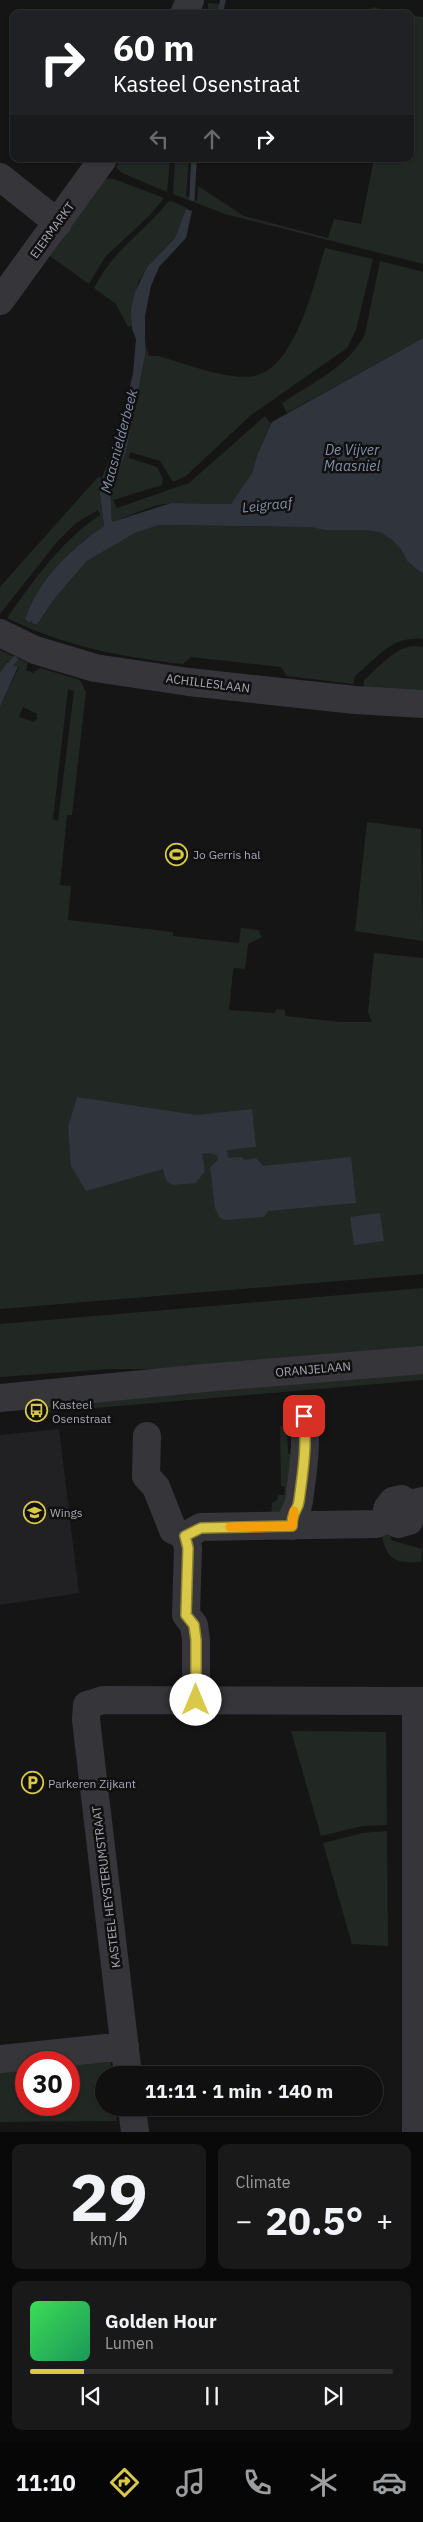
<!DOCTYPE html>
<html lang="en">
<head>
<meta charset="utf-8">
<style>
	:root { --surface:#101010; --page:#191919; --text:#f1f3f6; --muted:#9c9d9f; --line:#303030; --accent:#dac849 }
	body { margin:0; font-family:"IBM Plex Sans",sans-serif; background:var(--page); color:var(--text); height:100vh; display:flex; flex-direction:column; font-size:19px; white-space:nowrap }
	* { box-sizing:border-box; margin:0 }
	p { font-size:16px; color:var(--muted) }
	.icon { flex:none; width:28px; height:28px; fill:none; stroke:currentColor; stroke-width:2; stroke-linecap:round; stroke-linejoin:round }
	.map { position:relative; height:2132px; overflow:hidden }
	.sheet { display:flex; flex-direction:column; gap:12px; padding:12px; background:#090909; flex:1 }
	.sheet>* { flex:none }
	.top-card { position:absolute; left:10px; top:10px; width:404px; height:152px; border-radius:10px; box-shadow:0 1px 4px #0004,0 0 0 1px var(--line); background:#202124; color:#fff; overflow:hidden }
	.speed { position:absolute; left:15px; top:2051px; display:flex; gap:10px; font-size:25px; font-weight:700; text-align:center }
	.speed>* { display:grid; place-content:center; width:65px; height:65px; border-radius:50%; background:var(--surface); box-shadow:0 1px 4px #0004,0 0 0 1px var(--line); line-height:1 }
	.speed .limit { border:8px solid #d22; background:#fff; color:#111 }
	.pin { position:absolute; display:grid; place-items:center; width:42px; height:42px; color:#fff; margin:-21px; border-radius:10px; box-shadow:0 2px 8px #0006 }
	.me { position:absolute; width:55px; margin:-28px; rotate:0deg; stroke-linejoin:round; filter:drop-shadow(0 0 4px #0008) }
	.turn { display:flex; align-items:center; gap:18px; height:105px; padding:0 20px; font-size:22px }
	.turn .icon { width:65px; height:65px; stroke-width:2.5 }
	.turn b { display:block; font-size:35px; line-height:42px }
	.lanes { display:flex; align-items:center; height:48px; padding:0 20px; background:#0003; justify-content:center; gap:25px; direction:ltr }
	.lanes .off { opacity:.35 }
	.big { font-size:38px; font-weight:700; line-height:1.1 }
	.sheet .widget { flex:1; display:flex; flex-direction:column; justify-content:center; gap:8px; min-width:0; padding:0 18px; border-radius:10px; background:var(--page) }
	.sheet .dial { align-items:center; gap:0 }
	.dial b { font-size:65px; line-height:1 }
	.song { display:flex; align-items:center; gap:15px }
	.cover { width:60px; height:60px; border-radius:8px; background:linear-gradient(135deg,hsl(130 70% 55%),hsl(150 70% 35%)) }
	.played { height:5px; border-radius:2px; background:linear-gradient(90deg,var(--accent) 15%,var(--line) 15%) }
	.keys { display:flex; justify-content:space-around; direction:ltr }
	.heat { display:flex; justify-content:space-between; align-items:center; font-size:28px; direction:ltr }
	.sheet .tiles { flex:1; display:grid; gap:12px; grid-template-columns:1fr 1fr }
	.widget:last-child { grid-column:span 2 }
	.trip { position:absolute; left:95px; top:2066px; width:288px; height:50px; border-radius:25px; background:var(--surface); box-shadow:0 1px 4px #0004,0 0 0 1px var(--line); font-weight:700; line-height:50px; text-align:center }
	.menu { display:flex; height:80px; justify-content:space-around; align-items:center; background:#060606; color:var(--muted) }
	.menu .icon { width:35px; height:35px }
	.menu .active { color:var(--accent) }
	.menu b { font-size:22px; color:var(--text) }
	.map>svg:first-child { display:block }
</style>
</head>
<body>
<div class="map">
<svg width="423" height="2132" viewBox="0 0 423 2132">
	<rect width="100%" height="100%" fill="#151516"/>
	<path fill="#212123" d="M59 1429 79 1593 0 1605V1435Z"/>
	<path fill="#212823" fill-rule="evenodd" d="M208 3 220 4 217 14H208Z
		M372 7 404 14H370Z
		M410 15 423 17V264L225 214 173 194 175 162H178L179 159H189L186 196 197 201 198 186 244 216 328 238 334 219 361 224 374 159H410Z
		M122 159H170L167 192 122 173 116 167Z
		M100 178 114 179 164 198 150 215 105 257 89 284 50 256Z
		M172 201 189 209 184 208 186 209 175 238 147 267 138 283 133 301 132 325 128 327 116 304 94 288C115 248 141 235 168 202Z
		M325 248 373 259 356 330 347 348 251 415 186 476 173 482 160 461 130 452 129 458 157 467 163 479 162 485 113 500 117 508 189 483 265 416 270 423 272 422 260 448 252 473 232 504 171 503 154 506 112 522 110 488 118 473 126 452 145 356V341L149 356H158C184 363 228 381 254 376 296 368 314 283 325 248Z
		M380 261 423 272V338L287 413 282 403C310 384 350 366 365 334Z
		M112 452 115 453 99 486 104 526C70 548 37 582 25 621L37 626 55 598 87 561 135 533 159 525 311 527 324 530H367L382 533 392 540 400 548 407 561 423 574V639C393 635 377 658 355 676L353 684 287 676 281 667 191 657 183 664C121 657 64 646 7 618 34 580 61 541 100 515L98 510 76 523 57 542 0 614V587L98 477H102Z
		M414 646 423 647V692L363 691 364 680C378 668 395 647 414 646Z
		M0 650 28 663 26 670 33 673 40 668 80 680 86 692 72 815H67L60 885 71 886 68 920 173 932V936L239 943 241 928 258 930 262 937 248 944 245 969 235 968 233 970 229 1010 275 1013 276 1009 285 1010V1016L340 1022H372L368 1012 374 953 423 958V1274L0 1309V707L19 667 7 661 0 673ZM68 689 74 691 58 821 53 819ZM23 707 37 714V719L34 722 19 717Z
		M367 822 421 829 423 941 355 931Z
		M423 1288V1349L194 1369H109L0 1377V1324Z
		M423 1369V1380L38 1413 37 1408Z
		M287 1425 288 1454 299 1453 289 1496 277 1521 271 1516 272 1503 277 1500 278 1495H284L285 1487 281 1486 280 1426Z
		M390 1531 391 1540 422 1549 421 1562C398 1563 387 1562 382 1536Z
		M291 1731 386 1732 387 1825 363 1826 321 1836Z
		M387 1831 388 1946 352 1944 323 1843 362 1833Z
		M110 2053 112 2075H104V2108H116L117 2121 0 2122V2066L26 2063V2105H69V2062Z"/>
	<path fill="#30343c" d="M186 209 192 211 186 238 159 267 151 286 145 316V356L126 452 118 473 110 488 112 522 171 503 231 504 252 473 258 453 272 422 423 338V574L407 561 400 548 392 540 382 533 367 530H324L311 527 159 525 135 533 87 561 55 598 37 625 31 623 33 619 30 623 25 620C37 581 71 548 104 526L99 486 115 453 133 373 136 339 132 329 131 310 135 292 147 267 175 238Z
		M7 662 12 664V667L13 665 18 667 0 707V673Z
		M77 1097 196 1115 252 1109 256 1147 227 1150 228 1158 242 1157 244 1160 256 1158 263 1166 351 1157 356 1203 268 1211 264 1217 225 1220 220 1218 215 1208 210 1167 218 1160 217 1155 209 1153 202 1154 205 1171 196 1183 172 1185 166 1180 163 1169 86 1191 71 1166 68 1127Z
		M380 1213 384 1241 354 1245 350 1217Z"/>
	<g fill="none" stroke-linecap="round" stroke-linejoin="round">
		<path stroke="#30343c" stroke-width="5.5" d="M220 14 223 0
			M192 198 194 159
			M0 677 15 659"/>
		<path stroke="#36363a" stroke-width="28" d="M184 14 190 0
			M0 177 58 223
			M0 301 103 159
			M0 633 35 650 95 668 189 682 355 700 423 704
			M0 1398 204 1378 423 1360
			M147 1436 146 1476 156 1487 173 1530 185 1536
			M410 1504 413 1512 409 1521 398 1524 389 1519 387 1509 393 1501 402 1499 410 1504 423 1501
			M292 1526C292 1510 298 1511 299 1501 303 1471 307 1447 304 1416
			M196 1700V1640L194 1625 186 1615 188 1548 185 1536 201 1527 376 1524 389 1519
			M0 2059 125 2046
			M128 2075 86 1720 87 1705 103 1700 423 1701
			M132 2108 135 2132
			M416 2132V1701"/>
	</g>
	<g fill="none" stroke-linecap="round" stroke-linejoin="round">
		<defs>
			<path id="route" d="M196 1700V1640L194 1625 186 1615 188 1548 185 1536 201 1528 292 1526C292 1510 298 1511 299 1501 303 1471 307 1447 304 1416"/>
		</defs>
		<use href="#route" stroke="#8e822f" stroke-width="12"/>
		<use href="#route" stroke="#dac849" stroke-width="9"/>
		<path stroke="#f59e0b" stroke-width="9" d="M230 1527 292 1526 294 1511"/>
	</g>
	<defs>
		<symbol id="stadium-ring" viewBox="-11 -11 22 22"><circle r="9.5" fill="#101011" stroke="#dac849" stroke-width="1.5"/><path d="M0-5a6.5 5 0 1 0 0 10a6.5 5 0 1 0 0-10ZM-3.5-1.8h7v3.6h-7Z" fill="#dac849"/></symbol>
		<symbol id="bus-ring" viewBox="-11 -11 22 22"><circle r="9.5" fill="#101011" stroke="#dac849" stroke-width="1.5"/><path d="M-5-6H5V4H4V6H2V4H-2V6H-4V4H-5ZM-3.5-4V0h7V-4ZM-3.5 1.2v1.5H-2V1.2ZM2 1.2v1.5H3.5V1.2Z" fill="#dac849"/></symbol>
		<symbol id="school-ring" viewBox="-11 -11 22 22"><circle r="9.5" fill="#101011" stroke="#dac849" stroke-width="1.5"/><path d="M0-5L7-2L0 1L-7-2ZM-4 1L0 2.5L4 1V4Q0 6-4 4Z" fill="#dac849"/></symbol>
		<symbol id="parking-ring" viewBox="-11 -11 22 22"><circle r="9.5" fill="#101011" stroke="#dac849" stroke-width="1.5"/><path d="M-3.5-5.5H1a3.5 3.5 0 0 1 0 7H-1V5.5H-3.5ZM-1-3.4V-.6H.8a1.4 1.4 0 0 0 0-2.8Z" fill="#dac849"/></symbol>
	</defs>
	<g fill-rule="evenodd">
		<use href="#stadium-ring" x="164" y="842" width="25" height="25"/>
		<use href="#bus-ring" x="24" y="1398" width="25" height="25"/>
		<use href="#school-ring" x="22" y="1500" width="25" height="25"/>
		<use href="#parking-ring" x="20" y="1770" width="25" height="25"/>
	</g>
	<g text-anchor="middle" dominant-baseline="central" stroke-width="5" stroke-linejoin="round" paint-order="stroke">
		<g font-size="12" fill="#a8a9b4" stroke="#101011">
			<text transform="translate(52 230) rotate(-54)">EIERMARKT</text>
			<text transform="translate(208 683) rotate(7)">ACHILLESLAAN</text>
			<text transform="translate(313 1369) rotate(-5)">ORANJELAAN</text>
			<text transform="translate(106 1887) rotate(-97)">KASTEEL HEYSTERUMSTRAAT</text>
		</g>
		<g font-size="12" fill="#a8a9b4" stroke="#101011" text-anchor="start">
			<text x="193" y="854">Jo Gerris hal</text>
			<text x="52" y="1404">Kasteel<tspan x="52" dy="14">Osenstraat</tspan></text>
			<text x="50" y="1512">Wings</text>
			<text x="48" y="1783">Parkeren Zijkant</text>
		</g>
		<g font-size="14" font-style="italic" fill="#8390ab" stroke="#101011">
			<text transform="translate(119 441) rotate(-75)">Maasnielderbeek</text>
			<text x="352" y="450">De Vijver<tspan x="352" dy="16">Maasniel</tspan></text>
			<text transform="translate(267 505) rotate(-6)">Leigraaf</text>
		</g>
	</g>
</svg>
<div class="speed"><div class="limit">30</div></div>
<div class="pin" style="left:304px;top:1416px;background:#d93025"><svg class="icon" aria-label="arrive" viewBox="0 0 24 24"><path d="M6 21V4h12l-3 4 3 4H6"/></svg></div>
<svg class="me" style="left:196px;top:1700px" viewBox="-20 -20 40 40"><circle r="19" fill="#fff"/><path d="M0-13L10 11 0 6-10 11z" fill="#dac849"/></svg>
<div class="trip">11:11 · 1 min · 140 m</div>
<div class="top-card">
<div class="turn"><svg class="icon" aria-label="right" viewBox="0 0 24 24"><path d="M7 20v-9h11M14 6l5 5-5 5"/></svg><div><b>60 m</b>Kasteel Osenstraat</div></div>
<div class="lanes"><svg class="icon off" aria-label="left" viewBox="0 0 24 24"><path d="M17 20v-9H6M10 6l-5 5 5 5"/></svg><svg class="icon off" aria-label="ahead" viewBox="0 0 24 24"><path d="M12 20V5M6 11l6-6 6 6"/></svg><svg class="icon" aria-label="right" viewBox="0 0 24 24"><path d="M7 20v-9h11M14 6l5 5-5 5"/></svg></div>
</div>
</div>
<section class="sheet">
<div class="tiles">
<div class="widget dial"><b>29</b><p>km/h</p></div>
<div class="widget"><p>Climate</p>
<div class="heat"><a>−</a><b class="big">20.5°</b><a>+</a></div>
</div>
<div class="widget">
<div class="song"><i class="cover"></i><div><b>Golden Hour</b><p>Lumen</p></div></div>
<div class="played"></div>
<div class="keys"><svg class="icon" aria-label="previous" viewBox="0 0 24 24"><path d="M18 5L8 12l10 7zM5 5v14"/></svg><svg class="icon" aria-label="pause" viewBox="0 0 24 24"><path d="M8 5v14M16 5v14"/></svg><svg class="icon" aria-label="next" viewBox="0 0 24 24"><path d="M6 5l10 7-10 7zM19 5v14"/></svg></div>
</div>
</div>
</section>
<nav class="menu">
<b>11:10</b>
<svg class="icon active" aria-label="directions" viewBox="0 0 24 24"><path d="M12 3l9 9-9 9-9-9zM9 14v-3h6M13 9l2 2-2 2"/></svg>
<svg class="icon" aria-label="music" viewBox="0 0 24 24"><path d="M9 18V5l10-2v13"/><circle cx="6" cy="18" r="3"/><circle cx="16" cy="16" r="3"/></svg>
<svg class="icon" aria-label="phone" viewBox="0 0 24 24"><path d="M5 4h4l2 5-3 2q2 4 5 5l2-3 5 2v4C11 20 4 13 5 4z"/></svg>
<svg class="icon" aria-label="climate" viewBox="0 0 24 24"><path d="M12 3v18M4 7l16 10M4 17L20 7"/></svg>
<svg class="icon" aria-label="car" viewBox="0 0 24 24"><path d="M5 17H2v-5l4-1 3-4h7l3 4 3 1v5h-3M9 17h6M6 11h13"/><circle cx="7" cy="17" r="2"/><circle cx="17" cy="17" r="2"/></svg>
</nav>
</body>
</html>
